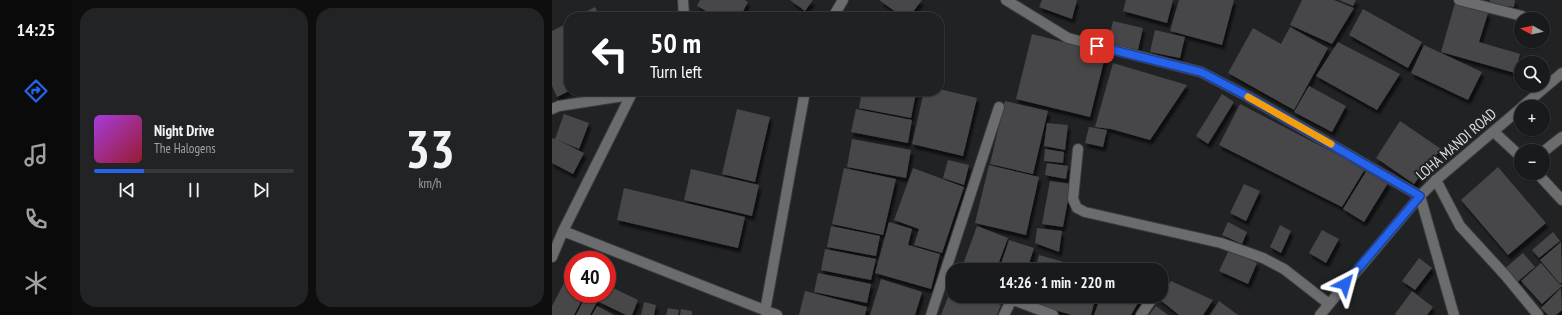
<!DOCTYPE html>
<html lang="en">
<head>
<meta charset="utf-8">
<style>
	:root { --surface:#191a1b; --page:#222324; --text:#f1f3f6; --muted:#9fa1a3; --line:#37383a; --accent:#2563eb }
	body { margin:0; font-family:"PT Sans Narrow",sans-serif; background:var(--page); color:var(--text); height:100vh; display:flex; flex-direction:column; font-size:15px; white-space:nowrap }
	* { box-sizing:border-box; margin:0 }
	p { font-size:13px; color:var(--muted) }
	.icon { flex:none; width:22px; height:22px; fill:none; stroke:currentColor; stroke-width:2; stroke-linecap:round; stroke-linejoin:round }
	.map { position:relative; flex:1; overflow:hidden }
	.sheet { display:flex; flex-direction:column; gap:8px; padding:8px; background:#0e0e0f; width:480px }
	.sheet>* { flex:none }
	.banner { position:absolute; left:12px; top:12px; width:380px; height:84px; border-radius:16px; box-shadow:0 1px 3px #0004,0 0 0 1px var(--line); background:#202124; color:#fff; overflow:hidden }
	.needle { width:26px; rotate:278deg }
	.controls { position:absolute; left:962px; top:12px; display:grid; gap:8px }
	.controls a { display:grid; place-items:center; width:36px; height:36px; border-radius:50%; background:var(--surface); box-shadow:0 1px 3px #0004,0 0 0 1px var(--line); font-size:20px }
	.speed { position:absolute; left:12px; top:251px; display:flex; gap:8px; font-size:20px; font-weight:700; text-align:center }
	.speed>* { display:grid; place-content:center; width:52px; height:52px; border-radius:50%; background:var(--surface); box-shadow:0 1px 3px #0004,0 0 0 1px var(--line); line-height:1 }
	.speed .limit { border:6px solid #d22; background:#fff; color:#111 }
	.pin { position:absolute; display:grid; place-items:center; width:34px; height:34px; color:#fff; margin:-17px; border-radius:8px; box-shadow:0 2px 6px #0006 }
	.me { position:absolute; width:44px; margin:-22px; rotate:39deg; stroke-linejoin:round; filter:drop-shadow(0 0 3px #0008) }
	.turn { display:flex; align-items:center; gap:14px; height:84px; padding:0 20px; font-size:18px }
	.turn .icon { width:52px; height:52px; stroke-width:2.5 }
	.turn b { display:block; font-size:28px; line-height:34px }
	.sheet .widget { flex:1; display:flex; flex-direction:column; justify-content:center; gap:6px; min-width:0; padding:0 14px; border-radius:16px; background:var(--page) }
	.sheet .dial { align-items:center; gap:0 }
	.dial b { font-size:52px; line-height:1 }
	.song { display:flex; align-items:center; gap:12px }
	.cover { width:48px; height:48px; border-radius:6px; background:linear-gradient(135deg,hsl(280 70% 55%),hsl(350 70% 35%)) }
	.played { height:4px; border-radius:2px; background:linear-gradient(90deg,var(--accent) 25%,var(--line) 25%) }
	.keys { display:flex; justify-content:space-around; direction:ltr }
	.sheet .tiles { flex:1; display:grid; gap:8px; grid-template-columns:repeat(2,1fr) }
	.trip { position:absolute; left:394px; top:263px; width:222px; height:40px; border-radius:16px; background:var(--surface); box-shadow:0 1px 3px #0004,0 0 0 1px var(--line); font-weight:700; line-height:40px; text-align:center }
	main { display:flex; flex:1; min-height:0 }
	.tab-bar { display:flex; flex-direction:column; width:72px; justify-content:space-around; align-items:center; background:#0a0a0b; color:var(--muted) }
	.tab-bar .icon { width:28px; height:28px }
	.tab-bar .active { color:var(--accent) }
	.tab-bar b { font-size:18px; color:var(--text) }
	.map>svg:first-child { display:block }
</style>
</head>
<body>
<main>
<nav class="tab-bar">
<b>14:25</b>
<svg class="icon active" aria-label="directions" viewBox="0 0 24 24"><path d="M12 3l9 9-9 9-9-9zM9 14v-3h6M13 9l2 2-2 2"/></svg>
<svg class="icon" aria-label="music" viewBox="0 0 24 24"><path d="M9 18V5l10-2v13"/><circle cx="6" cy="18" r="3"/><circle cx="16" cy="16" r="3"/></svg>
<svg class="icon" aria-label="phone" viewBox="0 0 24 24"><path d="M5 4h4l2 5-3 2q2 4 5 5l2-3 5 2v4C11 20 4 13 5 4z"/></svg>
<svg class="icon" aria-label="climate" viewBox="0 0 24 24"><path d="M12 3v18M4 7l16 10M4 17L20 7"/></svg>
</nav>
<section class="sheet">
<div class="tiles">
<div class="widget">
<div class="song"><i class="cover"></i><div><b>Night Drive</b><p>The Halogens</p></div></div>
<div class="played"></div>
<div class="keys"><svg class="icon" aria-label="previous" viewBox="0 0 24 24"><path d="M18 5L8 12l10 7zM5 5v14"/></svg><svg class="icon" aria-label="pause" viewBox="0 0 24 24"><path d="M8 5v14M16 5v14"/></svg><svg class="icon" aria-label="next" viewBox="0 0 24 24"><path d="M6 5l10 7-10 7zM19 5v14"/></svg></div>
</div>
<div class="widget dial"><b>33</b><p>km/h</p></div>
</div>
</section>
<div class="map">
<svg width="1010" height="315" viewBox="0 0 1010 315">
	<defs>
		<filter id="shadow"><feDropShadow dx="2.5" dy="4.5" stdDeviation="1" flood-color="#0009"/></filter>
	</defs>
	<rect width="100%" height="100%" fill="#212224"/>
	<path fill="#464749" filter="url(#shadow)" d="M148 0H193L196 2 188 17H165L145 6Z
		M238 0H261L253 11Z
		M327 0H370L357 17H351Z
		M490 0H525L520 19 487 7Z
		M574 0H621L615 23 571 11Z
		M627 0H682L670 45 618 31Z
		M750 0H782L802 8 780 44 738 25Z
		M787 0H804L801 6Z
		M938 0H963L962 7 938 4Z
		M903 3 936 13 927 42 968 54 963 73 889 52Z
		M43 7 48 17H23Z
		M811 9 870 42 856 68 797 35Z
		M561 21 591 28 586 50 556 43Z
		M12 25 17 36V91L5 97 0 86V31Z
		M738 27 776 48 742 110 676 73 701 28 729 44Z
		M603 30 633 37 628 58 598 52Z
		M480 34 554 53 538 117 464 99Z
		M786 42 848 74 825 110 764 76Z
		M872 45 930 72 916 100 859 73Z
		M561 63 635 85 598 140 559 129 543 127Z
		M757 86 794 106 780 132 742 112Z
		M387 89 425 98 411 156 360 144 372 91H387Z
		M310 91H351L364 93 359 118 307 108Z
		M670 94 682 102 656 144 644 136Z
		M453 101 496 111 481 174 438 164Z
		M688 104 813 169 790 207 667 145Z
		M185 109 218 117 203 182 170 174Z
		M304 109 360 120 356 143 299 132Z
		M12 114 37 123 27 149 6 140 32 153 21 174 0 163V138L3 139Z
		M848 121 889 149 862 184 824 158Z
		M495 123 516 125 513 150 492 146Z
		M537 127 555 130 551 147 533 143Z
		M300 139 359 150 354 178 295 167Z
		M493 149 512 152 511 163 492 161Z
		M396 160 417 165 412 185 391 178Z
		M495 163 516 166 514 179 493 175Z
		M437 165 487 177 474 235 423 223Z
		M946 167 994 223 956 255 909 200Z
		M292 168 344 179 331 235 280 224Z
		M361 168 412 187 390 253 362 245 367 229 342 220Z
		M139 169 207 185 200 216 132 200Z
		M815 170 836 183 812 222 791 209Z
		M498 181 519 184 511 227 490 224Z
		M692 184 708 191 694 221 678 213Z
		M72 188 193 217 186 248 65 220Z
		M337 222 360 229 356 245 388 254 379 289 323 273Z
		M676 222 695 232 690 244 670 235Z
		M728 225 739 231 729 253 718 247Z
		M279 226 328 236 324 256 275 247Z
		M425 226 456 238 444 270H409Z
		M485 228 510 231 507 252 483 243Z
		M770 230 787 239 774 263 757 253Z
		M1001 232 1008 241 987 258 980 250Z
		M457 240 482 248 475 270H447Z
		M1009 242 1010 282 1008 284 988 260Z
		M273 249 324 259 319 280 269 270Z
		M677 250 705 263 696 284 667 271Z
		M971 253 983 267 963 284 951 270Z
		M487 255 540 270H483Z
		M867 258 880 268 863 290 850 281Z
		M989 263 1008 285 1010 284V286L990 304 969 281Z
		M20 268 21 294H33L22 315H0V306Z
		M266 273 319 284 315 303 262 292Z
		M329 279 370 292 363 315H318Z
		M619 281 661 300 651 315H627L607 299Z
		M401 284V296H426L449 305 445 315H389Z
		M55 285 86 300 80 315H74L47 302 51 294H55Z
		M1009 288 1010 310 1004 315H996L989 308Z
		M253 291 315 307 313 315H247Z
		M860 291 881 307 875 315H844L843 314Z
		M35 294H49L38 315H24Z
		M476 296H544L539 315H520L474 302Z
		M549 296H590L579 315H542Z
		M667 301 686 315H658Z
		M92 302 104 305 102 315H89Z
		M45 306 62 315H40Z
		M604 306 616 315H597Z
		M116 308 127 310 126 315H114Z
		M129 309 140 311V315H128Z"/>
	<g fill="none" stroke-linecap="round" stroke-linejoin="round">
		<defs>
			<path id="street" d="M131 0 132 17
				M454 0 516 38 649 72 695 96 868 196 902 315
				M907 0 970 16
				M281 17 291 0
				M0 109 7 106 78 95
				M942 132 969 157
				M526 149 521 199 525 208 533 212 669 243 711 258 732 269 777 304
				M991 152 1010 137
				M985 173 1010 200
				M884 180 908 226 953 275 986 315
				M11 231 225 315
				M0 257 11 231 81 91
				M609 285 610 284
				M451 296 501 315
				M213 311 253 91
				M379 315 447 107
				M452 315 460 299
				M589 315 602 296"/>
			<path id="secondary" d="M970 107 1010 73
				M768 315 868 196 884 180 969 108"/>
		</defs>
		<use href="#street" stroke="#3d3d3f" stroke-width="12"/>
		<use href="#secondary" stroke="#3d3d3f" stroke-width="12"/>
		<use href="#street" stroke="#6a6c6e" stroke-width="10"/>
		<use href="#secondary" stroke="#6a6c6e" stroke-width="10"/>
	</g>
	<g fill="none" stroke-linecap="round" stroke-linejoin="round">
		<defs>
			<path id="route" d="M545 46 649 72 695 96 868 196 793 284"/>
		</defs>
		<use href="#route" stroke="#184099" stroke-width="10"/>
		<use href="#route" stroke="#2563eb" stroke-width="7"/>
		<path stroke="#f59e0b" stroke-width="7" d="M696 97 779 144"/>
	</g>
	<g text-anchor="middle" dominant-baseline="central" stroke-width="4" stroke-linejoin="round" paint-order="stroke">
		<g font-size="15" fill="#dcdddf" stroke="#212224">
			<text transform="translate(904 144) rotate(-41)">LOHA MANDI ROAD</text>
		</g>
	</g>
</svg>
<div class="controls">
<a><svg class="needle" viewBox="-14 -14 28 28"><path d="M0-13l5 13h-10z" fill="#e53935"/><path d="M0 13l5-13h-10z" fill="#9fa1a3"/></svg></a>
<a><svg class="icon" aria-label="search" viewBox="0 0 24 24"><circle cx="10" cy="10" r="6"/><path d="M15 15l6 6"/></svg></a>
<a>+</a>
<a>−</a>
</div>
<div class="speed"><div class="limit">40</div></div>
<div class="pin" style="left:545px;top:46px;background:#d93025"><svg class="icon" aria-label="arrive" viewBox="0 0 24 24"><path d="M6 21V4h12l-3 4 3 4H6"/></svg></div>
<svg class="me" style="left:793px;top:284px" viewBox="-20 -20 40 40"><path d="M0-17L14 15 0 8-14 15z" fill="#2563eb" stroke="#fff" stroke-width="4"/></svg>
<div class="trip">14:26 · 1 min · 220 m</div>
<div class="banner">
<div class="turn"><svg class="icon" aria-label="left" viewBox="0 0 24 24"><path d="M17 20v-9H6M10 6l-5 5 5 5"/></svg><div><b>50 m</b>Turn left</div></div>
</div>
</div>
</main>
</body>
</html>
